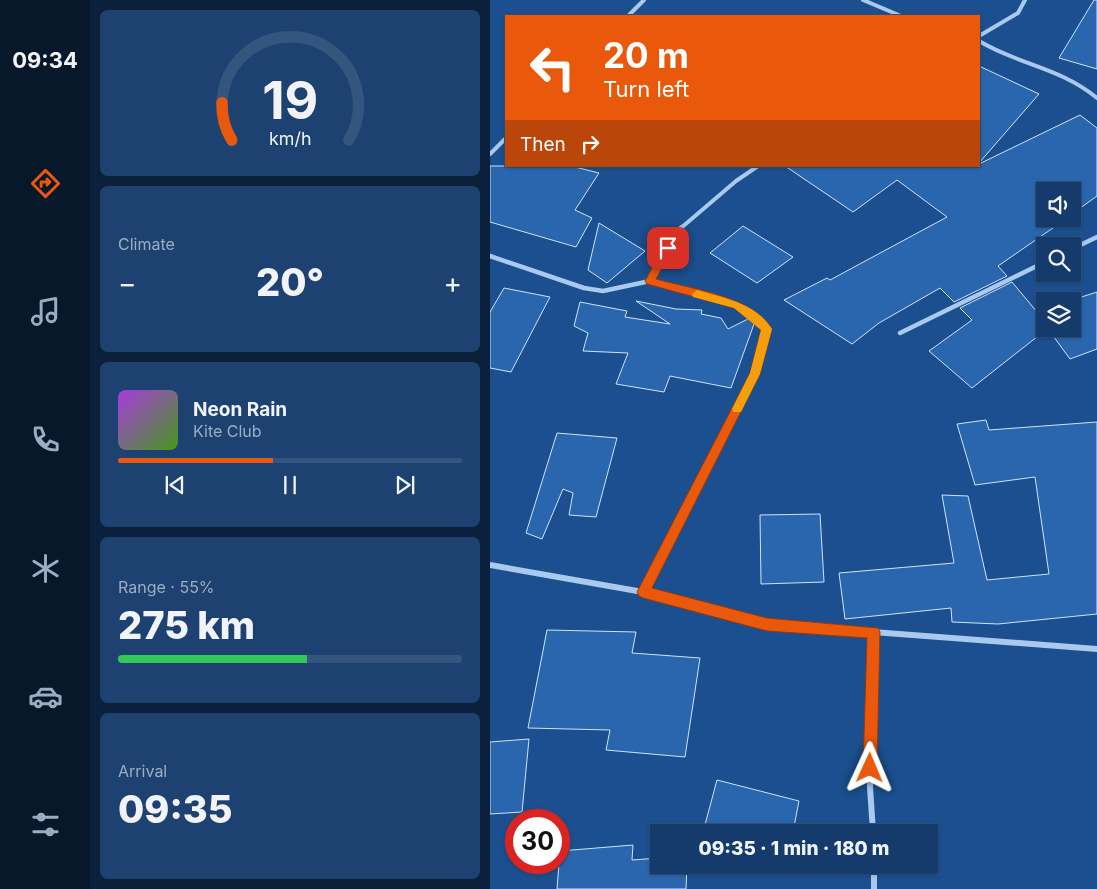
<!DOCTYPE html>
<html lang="en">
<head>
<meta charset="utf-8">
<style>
	:root { --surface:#143b6b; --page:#1d4271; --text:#f1f3f6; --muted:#9dadc1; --line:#33557e; --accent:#ea580c }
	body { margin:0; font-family:Inter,sans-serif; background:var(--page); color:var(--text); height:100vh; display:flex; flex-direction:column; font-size:19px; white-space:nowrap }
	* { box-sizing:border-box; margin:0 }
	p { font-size:16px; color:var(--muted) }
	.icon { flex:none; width:28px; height:28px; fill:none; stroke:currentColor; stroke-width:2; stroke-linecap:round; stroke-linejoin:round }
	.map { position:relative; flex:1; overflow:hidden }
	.drawer { display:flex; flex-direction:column; gap:10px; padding:10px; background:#0b203b; width:400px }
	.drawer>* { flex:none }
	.banner { position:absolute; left:15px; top:15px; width:475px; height:152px; border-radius:0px; box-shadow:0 1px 4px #0004,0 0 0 1px var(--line); background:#ea580c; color:#fff; overflow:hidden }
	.tools { position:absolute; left:546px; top:182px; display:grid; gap:10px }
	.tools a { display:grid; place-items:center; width:45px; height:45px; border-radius:0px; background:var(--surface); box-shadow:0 1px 4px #0004,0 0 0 1px var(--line); font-size:25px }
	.speed { position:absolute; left:15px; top:809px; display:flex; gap:10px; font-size:25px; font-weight:700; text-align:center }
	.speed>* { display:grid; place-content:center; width:65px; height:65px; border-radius:50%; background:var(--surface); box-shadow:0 1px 4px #0004,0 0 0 1px var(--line); line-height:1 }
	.speed .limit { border:8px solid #d22; background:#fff; color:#111 }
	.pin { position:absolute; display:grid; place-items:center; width:42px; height:42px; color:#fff; margin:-21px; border-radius:10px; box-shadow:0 2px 8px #0006 }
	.me { position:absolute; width:55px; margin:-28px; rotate:1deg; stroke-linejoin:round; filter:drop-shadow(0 0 4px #0008) }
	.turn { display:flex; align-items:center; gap:18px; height:105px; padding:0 15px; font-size:22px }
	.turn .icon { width:65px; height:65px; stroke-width:2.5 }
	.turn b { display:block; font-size:35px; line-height:42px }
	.then { display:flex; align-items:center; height:48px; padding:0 15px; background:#0003; gap:10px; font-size:19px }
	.big { font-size:38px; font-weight:800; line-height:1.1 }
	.drawer .card { flex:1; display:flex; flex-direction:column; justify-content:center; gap:8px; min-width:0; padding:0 18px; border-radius:8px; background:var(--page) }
	.drawer .dial { align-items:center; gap:0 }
	.dial svg { height:130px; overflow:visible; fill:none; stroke:var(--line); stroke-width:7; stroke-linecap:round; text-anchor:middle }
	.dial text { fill:var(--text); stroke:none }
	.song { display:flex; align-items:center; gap:15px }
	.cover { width:60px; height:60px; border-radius:8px; background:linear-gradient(135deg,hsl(280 70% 55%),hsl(100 70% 35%)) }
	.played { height:5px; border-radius:2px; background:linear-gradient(90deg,var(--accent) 45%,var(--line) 45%) }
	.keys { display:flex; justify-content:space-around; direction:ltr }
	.heat { display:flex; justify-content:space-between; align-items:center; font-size:28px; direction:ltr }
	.charge { height:8px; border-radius:4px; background:linear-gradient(90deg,#34c759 55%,var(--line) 0) }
	.trip { position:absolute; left:160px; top:824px; width:288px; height:50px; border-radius:0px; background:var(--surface); box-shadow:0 1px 4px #0004,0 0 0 1px var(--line); font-weight:800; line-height:50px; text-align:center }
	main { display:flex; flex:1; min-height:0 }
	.tab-bar { display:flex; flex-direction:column; width:90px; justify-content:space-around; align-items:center; background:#08182b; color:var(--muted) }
	.tab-bar .icon { width:35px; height:35px }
	.tab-bar .selected { color:var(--accent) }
	.tab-bar b { font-size:22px; color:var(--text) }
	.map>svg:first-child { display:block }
</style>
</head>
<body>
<main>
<nav class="tab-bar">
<b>09:34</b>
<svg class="icon selected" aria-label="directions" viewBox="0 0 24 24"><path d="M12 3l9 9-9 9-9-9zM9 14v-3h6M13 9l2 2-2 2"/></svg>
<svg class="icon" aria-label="music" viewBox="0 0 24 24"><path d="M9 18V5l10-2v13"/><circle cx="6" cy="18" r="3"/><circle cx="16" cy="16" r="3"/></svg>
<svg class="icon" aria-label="phone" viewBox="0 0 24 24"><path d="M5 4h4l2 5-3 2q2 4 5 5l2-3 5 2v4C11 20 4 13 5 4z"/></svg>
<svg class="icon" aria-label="climate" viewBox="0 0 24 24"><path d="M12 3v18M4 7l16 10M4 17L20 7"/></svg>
<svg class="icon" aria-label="car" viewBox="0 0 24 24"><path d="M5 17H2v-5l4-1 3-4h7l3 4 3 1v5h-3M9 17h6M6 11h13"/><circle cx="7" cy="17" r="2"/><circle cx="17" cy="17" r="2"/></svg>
<svg class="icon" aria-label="filters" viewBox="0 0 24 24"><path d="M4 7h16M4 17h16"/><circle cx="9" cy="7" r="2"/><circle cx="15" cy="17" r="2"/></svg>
</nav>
<section class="drawer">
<div class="card dial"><svg viewBox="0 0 100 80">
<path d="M14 69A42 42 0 1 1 86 69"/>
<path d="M14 69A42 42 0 0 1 8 46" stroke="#ea580c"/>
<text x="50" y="56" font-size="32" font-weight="700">19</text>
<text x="50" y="72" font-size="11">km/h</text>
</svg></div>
<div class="card"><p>Climate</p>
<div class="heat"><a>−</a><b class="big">20°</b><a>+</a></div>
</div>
<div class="card">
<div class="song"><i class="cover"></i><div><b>Neon Rain</b><p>Kite Club</p></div></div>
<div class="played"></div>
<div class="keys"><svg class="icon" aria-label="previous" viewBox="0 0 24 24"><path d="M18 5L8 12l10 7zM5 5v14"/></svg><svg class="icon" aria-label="pause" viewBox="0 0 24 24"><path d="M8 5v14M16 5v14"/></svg><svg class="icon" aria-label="next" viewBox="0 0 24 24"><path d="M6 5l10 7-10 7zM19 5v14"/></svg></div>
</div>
<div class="card"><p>Range · 55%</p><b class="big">275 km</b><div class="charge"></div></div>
<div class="card"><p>Arrival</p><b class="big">09:35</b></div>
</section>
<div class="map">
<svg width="607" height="889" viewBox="0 0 607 889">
	<rect width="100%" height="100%" fill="#1b4f8f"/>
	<path fill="#2a66ad" stroke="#cfe3fa" d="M604 0H607V69L569 58Z
		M489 66 549 94 489 163Z
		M590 115 607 128V196L582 214V191H555V219H576L508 266 517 276 464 302 450 288 389 323 362 344 294 300 337 278 340 280 457 217 407 180 363 212 295 166H489V164Z
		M0 166H81L109 173 85 210 102 218 86 247 0 222Z
		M109 223 155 251 117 283 98 270Z
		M253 226 303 257 267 283 220 253Z
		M522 282 547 312 555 309V329H557L482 388 439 351 482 320 470 308Z
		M14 288 60 297 21 372 0 368V312Z
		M607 292V349L580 359 558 329H582V301H579Z
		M146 301 186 309 212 310 211 314 231 318 238 329 258 319 264 324 241 388 180 376 174 392 126 384 138 353 93 351 98 333 84 326 90 302 137 311 135 317 180 324Z
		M496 420 499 430 607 422V614L508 624 462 622 461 608 355 619 349 573 464 563 452 495 478 496 497 580 559 574 545 477 485 485 467 424Z
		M67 433 127 438 106 517 79 515 83 493 73 489 52 539 36 533Z
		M330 514 334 582 271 584 270 515Z
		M57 630 146 632 142 653 210 658 195 757 116 750 120 730 38 728Z
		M39 739 32 812 0 814V742Z
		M227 780 309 801 303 832H213Z
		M143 845 142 860 169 858V865H197L196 889H67L70 851Z"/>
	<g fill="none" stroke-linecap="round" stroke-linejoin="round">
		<path stroke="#a9c9ee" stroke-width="4" d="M373 0 411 16
			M138 16 154 0
			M489 36 528 13 535 0
			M489 41C529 65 569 67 607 98
			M0 154 16 138
			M191 228 246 181 268 166"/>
		<path stroke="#a9c9ee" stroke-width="4.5" d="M582 249 607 237
			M0 256 94 288 113 291 160 281 247 305 277 329 265 374 191 518
			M160 281 187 231 192 227
			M410 333 555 262"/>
		<path stroke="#a9c9ee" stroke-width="6" d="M0 565 153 592 277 624 607 649
			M153 592 191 517
			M383 632 380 787 383 832
			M384 865V889"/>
	</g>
	<path fill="#ea580c" stroke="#983908" d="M178 245 183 248 166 279C201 289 262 296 282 329L270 374 162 588 277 618 388 628 390 632 387 768 385 773 380 775 375 773 373 768 377 638 277 631 153 598 149 596 147 592 260 373 271 330 244 308 157 284 155 281 173 248Z"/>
	<path fill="#f59e0b" d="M207 290C234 298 266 303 282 329L270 374 251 412H243L242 409 260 373 271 330 244 308 203 297 202 294Z"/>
</svg>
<div class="tools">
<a><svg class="icon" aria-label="sound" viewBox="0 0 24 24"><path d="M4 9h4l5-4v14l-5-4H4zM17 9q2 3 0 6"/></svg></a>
<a><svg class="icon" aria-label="search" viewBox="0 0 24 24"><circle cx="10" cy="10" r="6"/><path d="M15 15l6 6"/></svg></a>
<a><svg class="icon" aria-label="layers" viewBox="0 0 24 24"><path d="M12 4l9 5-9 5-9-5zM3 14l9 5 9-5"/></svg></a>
</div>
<div class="speed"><div class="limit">30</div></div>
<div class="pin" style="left:178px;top:248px;background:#d93025"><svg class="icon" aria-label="arrive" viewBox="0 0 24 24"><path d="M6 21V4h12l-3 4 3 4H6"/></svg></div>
<svg class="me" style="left:380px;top:768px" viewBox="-20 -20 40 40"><path d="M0-17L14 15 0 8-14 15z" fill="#ea580c" stroke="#fff" stroke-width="4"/></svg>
<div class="trip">09:35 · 1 min · 180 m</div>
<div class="banner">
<div class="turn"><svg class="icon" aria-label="left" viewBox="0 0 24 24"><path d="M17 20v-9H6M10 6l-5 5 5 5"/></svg><div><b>20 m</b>Turn left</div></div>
<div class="then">Then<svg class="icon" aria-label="right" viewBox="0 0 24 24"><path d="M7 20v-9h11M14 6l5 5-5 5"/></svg></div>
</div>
</div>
</main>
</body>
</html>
